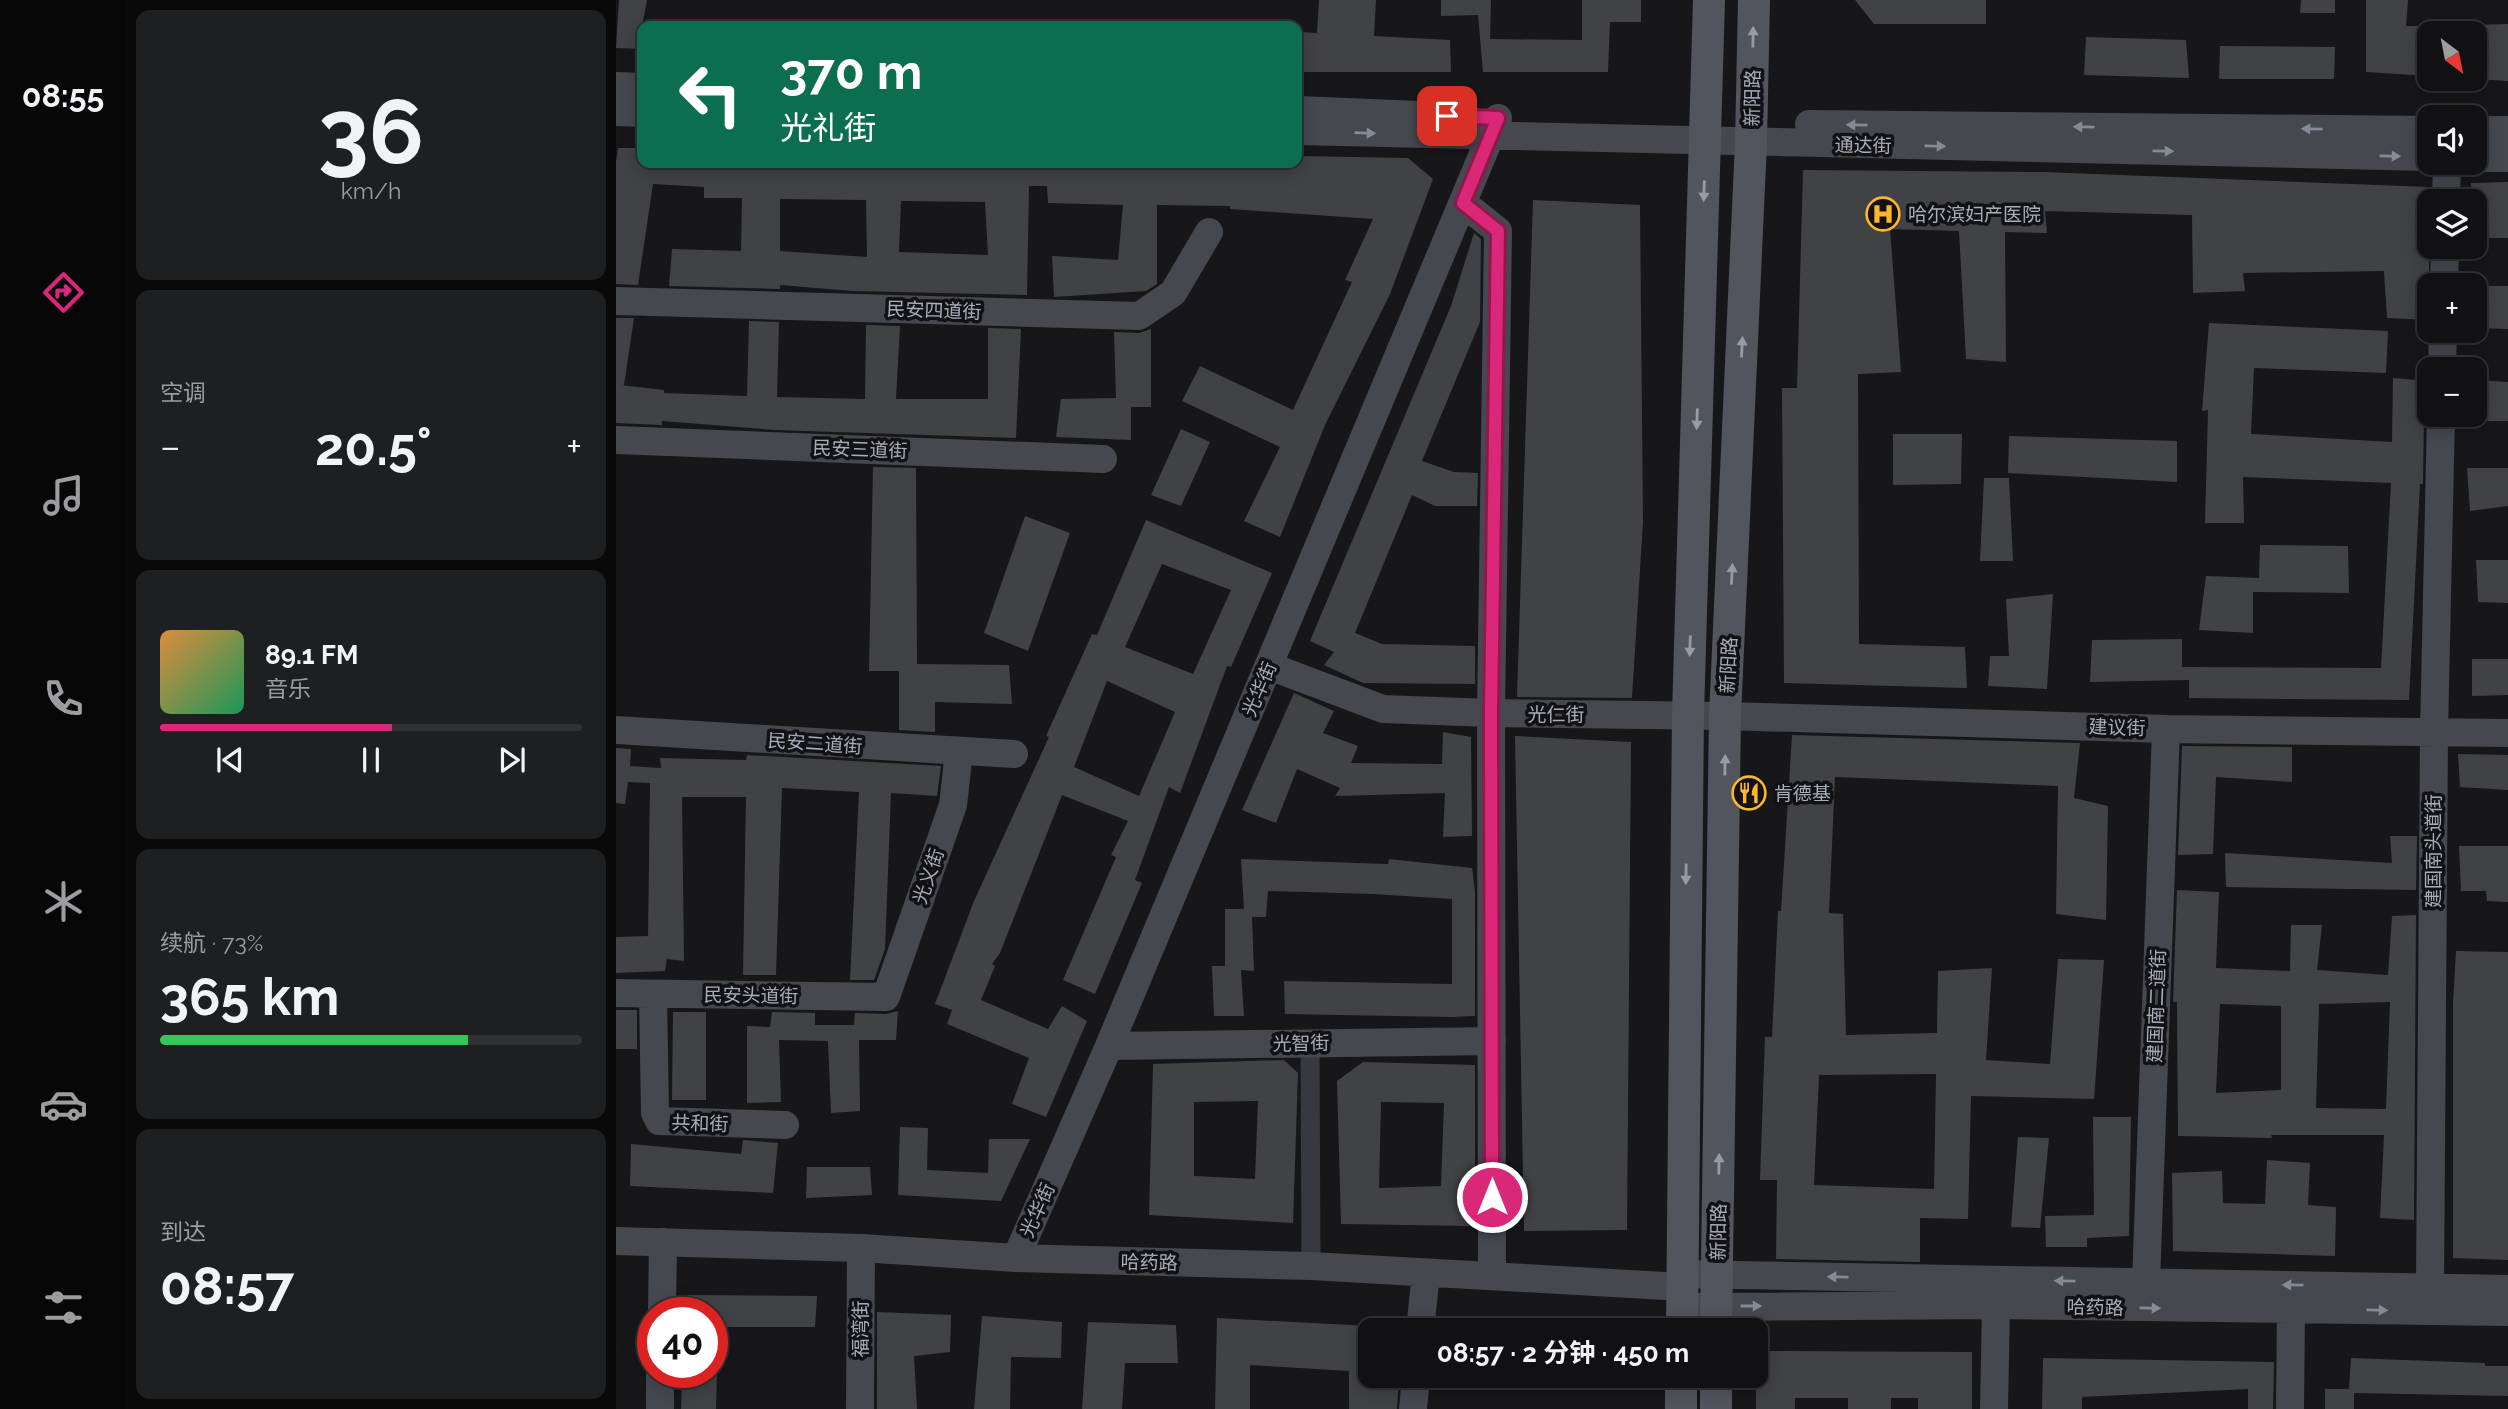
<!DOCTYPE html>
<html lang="zh">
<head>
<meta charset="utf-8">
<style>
	:root { --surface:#111113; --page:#1e1f21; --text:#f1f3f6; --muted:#9c9da0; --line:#303133; --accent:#db2777 }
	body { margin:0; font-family:Raleway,"Noto Sans SC",sans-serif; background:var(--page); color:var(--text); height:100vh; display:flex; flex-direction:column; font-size:26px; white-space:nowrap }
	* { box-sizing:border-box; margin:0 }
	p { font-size:23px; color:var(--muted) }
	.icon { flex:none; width:38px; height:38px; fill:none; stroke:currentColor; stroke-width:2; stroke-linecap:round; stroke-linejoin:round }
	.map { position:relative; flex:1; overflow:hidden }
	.sheet { display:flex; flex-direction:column; gap:10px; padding:10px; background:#09090a; width:490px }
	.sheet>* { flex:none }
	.top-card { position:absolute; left:21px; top:21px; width:665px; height:147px; border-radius:14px; box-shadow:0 4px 18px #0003,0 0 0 2px var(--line); background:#0b6e4f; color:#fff; overflow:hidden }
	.needle { width:46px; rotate:148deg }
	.fabs { position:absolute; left:1801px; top:21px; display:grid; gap:14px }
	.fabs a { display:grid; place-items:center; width:70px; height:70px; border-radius:14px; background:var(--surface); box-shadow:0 4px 18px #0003,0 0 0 2px var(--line); font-size:35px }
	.speed { position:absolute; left:21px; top:1297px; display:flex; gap:14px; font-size:35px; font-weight:700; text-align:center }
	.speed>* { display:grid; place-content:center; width:91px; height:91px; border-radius:50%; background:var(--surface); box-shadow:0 4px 18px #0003,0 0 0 2px var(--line); line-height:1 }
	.speed .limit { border:10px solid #d22; background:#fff; color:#111 }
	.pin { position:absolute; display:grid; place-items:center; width:60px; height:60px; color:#fff; margin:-30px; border-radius:14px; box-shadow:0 4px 10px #0006 }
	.me { position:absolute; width:77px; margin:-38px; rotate:0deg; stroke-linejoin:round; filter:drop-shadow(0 0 5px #0008) }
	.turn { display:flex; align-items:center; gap:24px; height:147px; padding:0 28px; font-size:32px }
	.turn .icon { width:91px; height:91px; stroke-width:2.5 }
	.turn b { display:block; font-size:49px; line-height:60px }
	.big { font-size:52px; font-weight:700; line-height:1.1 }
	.sheet .widget { flex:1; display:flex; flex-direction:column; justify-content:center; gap:10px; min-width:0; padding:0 24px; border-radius:14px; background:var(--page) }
	.sheet .dial { align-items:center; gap:0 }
	.dial b { font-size:91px; line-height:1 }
	.song { display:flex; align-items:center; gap:21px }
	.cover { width:84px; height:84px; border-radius:10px; background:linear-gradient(135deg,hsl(30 70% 55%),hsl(150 70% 35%)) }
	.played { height:7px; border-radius:4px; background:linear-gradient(90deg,var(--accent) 55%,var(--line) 55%) }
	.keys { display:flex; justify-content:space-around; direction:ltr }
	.heat { display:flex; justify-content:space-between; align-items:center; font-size:38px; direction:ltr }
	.charge { height:10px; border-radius:5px; background:linear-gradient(90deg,#34c759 73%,var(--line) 0) }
	.trip { position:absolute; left:742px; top:1318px; width:410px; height:70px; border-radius:14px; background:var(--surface); box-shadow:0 4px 18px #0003,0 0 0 2px var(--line); font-weight:700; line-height:70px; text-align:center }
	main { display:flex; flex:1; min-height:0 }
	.tabs { display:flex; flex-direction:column; width:126px; justify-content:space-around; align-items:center; background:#070708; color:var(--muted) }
	.tabs .icon { width:49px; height:49px }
	.tabs .current { color:var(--accent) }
	.tabs b { font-size:32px; color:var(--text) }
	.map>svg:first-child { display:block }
</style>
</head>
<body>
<main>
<nav class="tabs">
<b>08:55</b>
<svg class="icon current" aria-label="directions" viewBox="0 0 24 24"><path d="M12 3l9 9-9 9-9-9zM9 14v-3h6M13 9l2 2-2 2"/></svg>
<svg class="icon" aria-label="music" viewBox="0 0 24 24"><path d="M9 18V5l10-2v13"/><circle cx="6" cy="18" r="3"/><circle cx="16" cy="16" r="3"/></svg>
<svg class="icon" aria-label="phone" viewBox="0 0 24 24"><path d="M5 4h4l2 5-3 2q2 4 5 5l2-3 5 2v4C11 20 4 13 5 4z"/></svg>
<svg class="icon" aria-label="climate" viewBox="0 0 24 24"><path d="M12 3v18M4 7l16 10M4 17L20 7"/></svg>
<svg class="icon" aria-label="car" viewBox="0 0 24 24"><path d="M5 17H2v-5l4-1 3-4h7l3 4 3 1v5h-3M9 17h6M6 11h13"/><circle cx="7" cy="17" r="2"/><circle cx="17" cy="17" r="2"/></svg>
<svg class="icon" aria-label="filters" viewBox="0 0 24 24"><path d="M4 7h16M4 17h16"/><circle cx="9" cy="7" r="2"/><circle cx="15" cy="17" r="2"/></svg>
</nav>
<section class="sheet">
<div class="widget dial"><b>36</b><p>km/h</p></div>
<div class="widget"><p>空调</p>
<div class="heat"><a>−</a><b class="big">20.5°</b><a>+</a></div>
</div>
<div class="widget">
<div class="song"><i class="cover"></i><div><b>89.1 FM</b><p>音乐</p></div></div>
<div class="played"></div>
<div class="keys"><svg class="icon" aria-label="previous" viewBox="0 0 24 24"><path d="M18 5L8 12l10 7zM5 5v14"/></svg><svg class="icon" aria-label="pause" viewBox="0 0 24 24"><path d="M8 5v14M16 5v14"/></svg><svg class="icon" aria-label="next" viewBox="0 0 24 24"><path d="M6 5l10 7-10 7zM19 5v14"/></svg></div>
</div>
<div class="widget"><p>续航 · 73%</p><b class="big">365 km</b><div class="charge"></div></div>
<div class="widget"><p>到达</p><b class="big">08:57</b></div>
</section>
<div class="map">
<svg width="1892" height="1409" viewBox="0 0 1892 1409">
	<rect width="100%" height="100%" fill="#171719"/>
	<path fill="#414246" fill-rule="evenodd" d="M3 0H31L26 26V49L0 48Z
		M703 0H760L758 36 834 40 835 72H681V32L701 33Z
		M825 0H875L874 39 966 40V0H1025V22H994L992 72H867L862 15 825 16Z
		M1239 0H1370V24H1258Z
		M1685 0H1719V13H1684Z
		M1750 0H1792L1790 26H1813V76L1750 72Z
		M1892 24V81L1858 79V25Z
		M1470 37 1570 40 1573 78 1468 75Z
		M1604 46 1719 47 1718 79H1603Z
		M2 148H26V163H681V156L792 158 817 179 774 294 709 425 664 537 628 521 664 447 566 401 584 366 677 410 736 282 729 280 757 219 614 209V206L541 205V284L530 291 438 297 436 256 502 260 507 205 432 203 431 186H413L411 295 237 291 164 285V289L53 286 56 249 125 251 126 198H88V187L37 184 22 285 0 284V162ZM164 199 250 200 251 257 164 251ZM285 201 369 202 372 255 283 252Z
		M1187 170 1427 172 1813 187V320L1771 318 1768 271 1627 273 1629 291 1577 293 1576 215 1429 211 1431 233 1389 232 1390 362 1350 359 1343 231 1274 229 1285 372 1242 374 1243 644 1349 647 1351 688 1168 683 1166 388H1181Z
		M1892 182V238H1858V201H1855V183Z
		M917 200 1024 205 1027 522 1016 698 901 697Z
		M858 233 865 239 864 322 806 461 838 472 862 473 861 506H819L796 495 739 633 766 644 859 646V684L747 683 708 665 718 652 694 641 835 306Z
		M1858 286H1892V329L1858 328Z
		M0 318H18L8 385H4L48 390V393L131 396 133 321 163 322 161 397 249 399 250 325 284 326 280 399H372V328L405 329 400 438 160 430 46 421V425L0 423Z
		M1593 323 1772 331 1770 373 1638 368 1635 434 1776 442 1777 378 1813 381V404L1808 415 1807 484H1804L1793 700 1573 698V680L1474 682 1476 640 1566 639V667L1765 668 1775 483 1627 477 1628 523H1589L1592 410 1586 411Z
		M535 329V407H515V440L440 437 445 399 500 398 498 332 523 333Z
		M1860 380 1892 382V421H1860Z
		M565 429 594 442 565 506 535 495Z
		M1277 434H1346L1345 484 1277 485Z
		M1393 436 1561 441V482L1392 473Z
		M257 467 300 468 301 664 393 665 396 704 319 702V732L283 730V671H253Z
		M1851 468H1892V506L1854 511Z
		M1368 478H1393L1397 561H1364Z
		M409 516 454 533 412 651 368 633Z
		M530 520 656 573 615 667 611 666 564 793 553 787 519 880 526 883 479 994 447 980 500 857 495 855 512 821 446 795 384 953 376 964 379 966 365 1000 432 1029 446 1006 471 1021 430 1117 396 1104 413 1058 331 1024 336 1010 319 1004 358 901 433 737 430 736 476 634 481 635ZM546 564 615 590 577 674 509 647ZM491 681 559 712 523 796 458 767Z
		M1644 545 1732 546 1733 593 1637 592V633L1583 630 1590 576 1643 578Z
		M1860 560H1892V603L1862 602Z
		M1437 594 1431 689 1372 686 1374 656H1393L1390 599Z
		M1856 659H1892V695L1856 696Z
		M678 693 718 711 707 733 742 746 735 763 826 764 827 732 855 737 856 836 827 837 829 793 719 796 724 788 681 769 660 823 626 810Z
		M1176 735 1464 743 1458 798 1492 806 1490 920 1440 914 1442 786 1219 777 1213 913 1227 914 1230 1035 1321 1033 1322 971 1376 968 1370 1060 1434 1064 1442 959 1488 960 1478 1099 1355 1096 1352 1219 1304 1218V1262L1160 1259 1161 1180H1144L1149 1037H1156L1162 911H1165ZM1320 1074 1318 1189 1198 1185 1203 1075Z
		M899 736 1015 742 1011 1230 908 1231Z
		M1566 746 1676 747V782L1600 777 1597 854 1562 855Z
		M0 748 15 749 14 766 45 768 44 758 130 760 131 755 325 766 321 796 275 793 269 949 258 980H234L243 792 166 788 160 975H127L130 797H66L68 961 51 959 49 971 0 973V937L32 936 34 783 12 782 9 804 0 803Z
		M1842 754 1892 755V790L1844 787Z
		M1774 836H1801L1800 890 1610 887 1609 853 1776 863Z
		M1843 846H1892V902L1871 901 1870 891H1845Z
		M625 859 772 864 773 859 856 868 859 891V1016L835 1017 669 1014 668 981 836 984V899L758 894 652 891 650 917H636L638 971 625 970 628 1016H598L596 966H609V909H628Z
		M1561 890 1603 892 1600 968 1674 971 1675 925H1706L1701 970 1772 975 1776 916 1800 915 1798 1220 1764 1218 1768 1135H1655L1656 1138 1562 1136 1561 1002H1557ZM1774 1002 1770 1109 1700 1108 1703 1004ZM1604 1004 1665 1006V1090L1600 1093Z
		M1840 951 1892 952V1260L1837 1258V1004Z
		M0 1010H21V1049H0Z
		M282 1011 280 1040H243L244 1111 215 1113 212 1041 163 1040 165 1102 131 1103V1026L154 1027 156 1012 199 1013V1025H238L239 1013 270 1014Z
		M57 1012H90V1100H56Z
		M668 1060 682 1073 677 1223 533 1215 537 1064ZM642 1101 639 1179 578 1176V1102Z
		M747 1062 859 1065V1168L856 1226 725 1224 721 1081ZM765 1102 828 1103 825 1186 763 1188Z
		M1477 1117H1515L1513 1236 1471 1238V1247H1430L1429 1216 1478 1215Z
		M284 1127 312 1128 311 1170 372 1173 373 1139H414L385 1201 282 1195Z
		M1402 1137 1433 1138 1424 1228 1395 1227Z
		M127 1140 162 1143 157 1193 14 1186 15 1144 125 1154Z
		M1651 1160 1694 1163 1692 1205 1720 1207 1719 1256 1557 1251 1556 1173 1606 1171 1607 1203 1649 1204Z
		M191 1167H254L256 1195 190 1198Z
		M69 1295 201 1296 199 1327H96V1312H68Z
		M261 1312 335 1315 334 1352 298 1356 301 1409H261Z
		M366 1316 446 1322 445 1358 395 1357 394 1409H358Z
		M601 1318 754 1326V1376H783L781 1409H733V1371L634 1365V1409H599Z
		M472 1322 560 1325 562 1363H509L506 1409H466Z
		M1140 1351 1356 1352V1409H1302V1398H1275V1409H1232V1398H1179V1409H1140Z
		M1427 1358 1658 1362 1657 1409H1632V1389L1466 1397V1409H1426Z
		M1735 1358 1869 1363V1366H1892V1396L1738 1393V1409H1709V1389H1733Z
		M66 1372H101L100 1409H65Z
		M891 1376H988L987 1390 891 1388Z"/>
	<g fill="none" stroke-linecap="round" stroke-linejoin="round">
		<path stroke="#37393f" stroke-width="19" d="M694 1043 695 1266"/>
		<path stroke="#45484f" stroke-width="28" d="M0 86 26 87
			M681 110 827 116
			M0 112 26 113
			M1193 124 1813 130
			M1858 130H1892
			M681 131 1813 157
			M1858 158H1892
			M1830 201 1831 163
			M847 203 882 231 875 713 876 1276
			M1828 285 1829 247
			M0 301 523 316 557 293 593 232
			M1826 369 1827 331
			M0 440 487 459
			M653 666 767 709 875 713 1109 716 1550 729 1892 733
			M0 730 398 754
			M0 993 270 997 337 805 343 752
			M37 994 39 1113 43 1121 169 1125
			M493 1046 876 1041
			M0 1241 245 1248 400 1258 695 1266 1067 1287
			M400 1258 493 1046 882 118
			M1067 1274 1892 1289
			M1530 1283 1550 729
			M1814 1287 1818 733 1825 415
			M1066 1307 1380 1305 1892 1312
			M46 1312 47 1242
			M804 1330 810 1273
			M44 1409V1372
			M244 1409 245 1248
			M797 1409 800 1376
			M1378 1409 1380 1305
			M1674 1409 1675 1310"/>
		<path stroke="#53555e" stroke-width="32" d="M1066 1330 1072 715 1093 0
			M1100 1330 1109 716 1135 142 1138 0
			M1100 1376V1409
			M1065 1409V1376"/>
	</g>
	<defs><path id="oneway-solid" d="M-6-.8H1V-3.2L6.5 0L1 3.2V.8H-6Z" transform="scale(1.75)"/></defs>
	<g fill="#979ba8">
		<use href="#oneway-solid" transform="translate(1137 37) rotate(-89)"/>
		<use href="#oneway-solid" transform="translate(1088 191) rotate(92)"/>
		<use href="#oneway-solid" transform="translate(1126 347) rotate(-87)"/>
		<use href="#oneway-solid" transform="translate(1081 419) rotate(92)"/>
		<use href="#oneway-solid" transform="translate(1116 574) rotate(-87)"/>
		<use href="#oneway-solid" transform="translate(1074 646) rotate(92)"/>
		<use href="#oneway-solid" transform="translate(1109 765) rotate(-89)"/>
		<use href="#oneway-solid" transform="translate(1070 874) rotate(91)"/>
		<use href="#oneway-solid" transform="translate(1103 1164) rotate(-89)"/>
	</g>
	<g fill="#858a95">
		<use href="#oneway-solid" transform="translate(1241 125) rotate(-179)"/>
		<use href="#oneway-solid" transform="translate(1468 127) rotate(-179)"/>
		<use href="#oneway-solid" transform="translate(1696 129) rotate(-179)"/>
		<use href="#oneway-solid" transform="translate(749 133) rotate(2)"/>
		<use href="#oneway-solid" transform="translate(1319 146) rotate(1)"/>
		<use href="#oneway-solid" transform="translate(1547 151) rotate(1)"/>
		<use href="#oneway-solid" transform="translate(1774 156) rotate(1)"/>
		<use href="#oneway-solid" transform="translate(1222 1277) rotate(-179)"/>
		<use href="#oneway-solid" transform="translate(1449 1281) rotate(-179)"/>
		<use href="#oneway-solid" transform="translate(1677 1285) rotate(-179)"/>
		<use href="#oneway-solid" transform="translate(1135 1306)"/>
		<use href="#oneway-solid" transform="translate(1534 1308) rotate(1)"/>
		<use href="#oneway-solid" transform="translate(1761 1310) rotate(1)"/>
	</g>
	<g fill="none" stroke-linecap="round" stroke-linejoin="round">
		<defs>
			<path id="route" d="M831 116 882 118 847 203 882 231 875 713 876 1197"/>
		</defs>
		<use href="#route" stroke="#8e194d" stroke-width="18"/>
		<use href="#route" stroke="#db2777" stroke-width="12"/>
	</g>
	<defs>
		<symbol id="hospital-ring" viewBox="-11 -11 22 22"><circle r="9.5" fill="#121214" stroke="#ffb629" stroke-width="1.5"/><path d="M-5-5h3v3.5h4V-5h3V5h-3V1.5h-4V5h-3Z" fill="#ffb629"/></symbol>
		<symbol id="restaurant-ring" viewBox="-11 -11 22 22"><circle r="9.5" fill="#121214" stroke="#ffb629" stroke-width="1.5"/><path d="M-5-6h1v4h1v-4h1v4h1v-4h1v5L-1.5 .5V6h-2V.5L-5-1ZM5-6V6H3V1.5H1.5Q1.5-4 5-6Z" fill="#ffb629"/></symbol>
	</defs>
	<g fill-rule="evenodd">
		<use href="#hospital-ring" x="1248" y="195" width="38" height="38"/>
		<use href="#restaurant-ring" x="1114" y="774" width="38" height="38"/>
	</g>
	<g text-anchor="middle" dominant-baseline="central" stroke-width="7" stroke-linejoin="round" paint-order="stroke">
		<g font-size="19" fill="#a8adba" stroke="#121214">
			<text transform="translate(1136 98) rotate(-89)">新阳路</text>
			<text transform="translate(1247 145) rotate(1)">通达街</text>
			<text transform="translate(318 310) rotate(2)">民安四道街</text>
			<text transform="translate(244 449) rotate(2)">民安三道街</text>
			<text transform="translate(1112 665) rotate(-87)">新阳路</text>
			<text transform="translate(643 689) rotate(-67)">光华街</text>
			<text x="940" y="714">光仁街</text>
			<text transform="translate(1501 727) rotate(2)">建议街</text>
			<text transform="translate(199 743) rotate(4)">民安二道街</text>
			<text transform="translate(1817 851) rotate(-90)">建国南头道街</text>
			<text transform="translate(312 876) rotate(-71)">光义街</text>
			<text transform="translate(135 995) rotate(1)">民安头道街</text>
			<text transform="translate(1540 1006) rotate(-88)">建国南二道街</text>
			<text transform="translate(685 1043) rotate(-1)">光智街</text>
			<text transform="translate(84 1123) rotate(2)">共和街</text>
			<text transform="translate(421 1210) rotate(-66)">光华街</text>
			<text transform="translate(1102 1232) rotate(-89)">新阳路</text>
			<text transform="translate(533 1262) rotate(1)">哈药路</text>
			<text transform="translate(1479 1307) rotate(1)">哈药路</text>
			<text transform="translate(244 1329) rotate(-90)">福湾街</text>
		</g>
		<g font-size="19" fill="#a8adba" stroke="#121214" text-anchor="start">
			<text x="1292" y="214">哈尔滨妇产医院</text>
			<text x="1158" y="793">肯德基</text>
		</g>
	</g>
</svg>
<div class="fabs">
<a><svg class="needle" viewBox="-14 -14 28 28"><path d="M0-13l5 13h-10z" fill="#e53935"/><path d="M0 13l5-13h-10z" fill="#9c9da0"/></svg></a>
<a><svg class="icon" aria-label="sound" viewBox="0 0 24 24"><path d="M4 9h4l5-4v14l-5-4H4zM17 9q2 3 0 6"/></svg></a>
<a><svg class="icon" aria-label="layers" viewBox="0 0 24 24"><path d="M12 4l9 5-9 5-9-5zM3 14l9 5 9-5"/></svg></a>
<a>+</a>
<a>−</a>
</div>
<div class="speed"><div class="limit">40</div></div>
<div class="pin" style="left:831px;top:116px;background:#d93025"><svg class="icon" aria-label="arrive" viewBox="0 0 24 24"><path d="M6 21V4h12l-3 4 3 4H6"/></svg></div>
<svg class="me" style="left:876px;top:1197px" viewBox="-20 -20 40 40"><circle r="17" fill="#db2777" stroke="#fff" stroke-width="3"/><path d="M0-11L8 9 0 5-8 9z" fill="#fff"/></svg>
<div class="trip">08:57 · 2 分钟 · 450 m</div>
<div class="top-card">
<div class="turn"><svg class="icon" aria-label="left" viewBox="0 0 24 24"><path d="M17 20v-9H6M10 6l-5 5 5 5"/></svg><div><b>370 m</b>光礼街</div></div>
</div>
</div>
</main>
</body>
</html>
